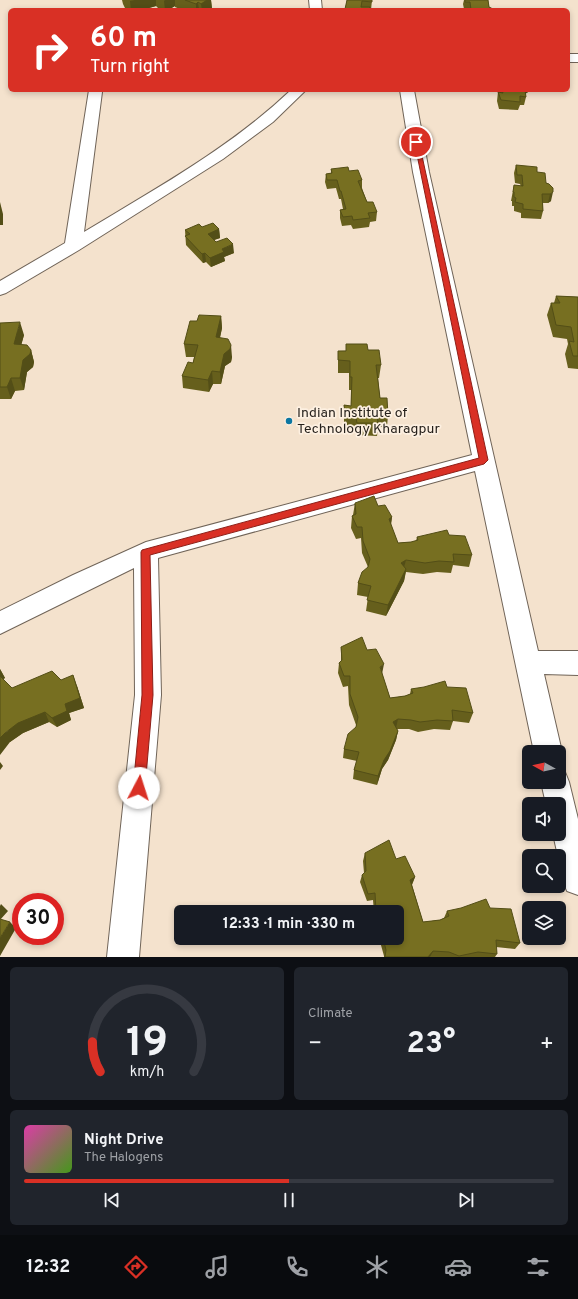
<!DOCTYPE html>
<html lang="en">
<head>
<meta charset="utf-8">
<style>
	:root { --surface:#171b24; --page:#20242c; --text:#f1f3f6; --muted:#9ea1a6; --line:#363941; --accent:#d93025 }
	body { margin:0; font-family:Overpass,sans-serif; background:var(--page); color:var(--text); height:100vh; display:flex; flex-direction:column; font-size:15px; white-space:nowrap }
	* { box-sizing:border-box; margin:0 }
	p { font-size:13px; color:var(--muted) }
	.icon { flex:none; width:22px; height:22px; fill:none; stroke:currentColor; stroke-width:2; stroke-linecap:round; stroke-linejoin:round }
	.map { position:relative; height:957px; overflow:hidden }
	.details { display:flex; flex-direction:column; gap:10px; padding:10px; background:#0d0f14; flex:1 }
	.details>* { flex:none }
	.top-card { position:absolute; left:8px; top:8px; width:562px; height:84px; border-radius:6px; box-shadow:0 2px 6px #0003; background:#d93025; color:#fff; overflow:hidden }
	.needle { width:26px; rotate:278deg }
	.buttons { position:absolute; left:522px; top:745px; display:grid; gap:8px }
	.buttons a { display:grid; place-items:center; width:44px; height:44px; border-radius:6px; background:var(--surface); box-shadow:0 2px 6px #0003; font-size:20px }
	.speed { position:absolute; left:12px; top:893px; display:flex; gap:8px; font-size:20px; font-weight:700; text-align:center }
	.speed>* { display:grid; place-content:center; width:52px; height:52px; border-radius:50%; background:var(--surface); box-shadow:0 2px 6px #0003; line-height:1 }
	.speed .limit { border:6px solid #d22; background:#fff; color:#111 }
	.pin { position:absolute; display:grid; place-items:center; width:34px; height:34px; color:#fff; margin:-17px; border:2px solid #fff; border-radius:50%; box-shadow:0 1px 4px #0007 }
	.me { position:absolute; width:44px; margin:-22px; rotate:5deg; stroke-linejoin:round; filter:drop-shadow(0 0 3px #0008) }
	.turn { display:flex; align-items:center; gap:14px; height:84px; padding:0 16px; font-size:18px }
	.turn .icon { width:52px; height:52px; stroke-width:2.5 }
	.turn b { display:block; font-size:28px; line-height:34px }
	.big { font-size:30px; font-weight:700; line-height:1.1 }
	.details .card { flex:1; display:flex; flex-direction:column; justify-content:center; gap:6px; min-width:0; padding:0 14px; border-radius:6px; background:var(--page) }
	.details .dial { align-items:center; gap:0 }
	.dial svg { height:104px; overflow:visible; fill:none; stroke:var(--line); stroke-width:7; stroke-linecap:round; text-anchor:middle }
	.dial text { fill:var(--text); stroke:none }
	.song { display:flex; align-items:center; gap:12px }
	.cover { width:48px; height:48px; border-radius:6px; background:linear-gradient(135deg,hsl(320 70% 55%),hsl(100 70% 35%)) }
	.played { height:4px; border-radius:2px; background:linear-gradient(90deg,var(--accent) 50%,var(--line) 50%) }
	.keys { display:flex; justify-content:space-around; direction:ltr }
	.heat { display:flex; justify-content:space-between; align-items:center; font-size:22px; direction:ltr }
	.details .tiles { flex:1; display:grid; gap:10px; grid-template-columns:1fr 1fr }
	.card:last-child { grid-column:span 2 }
	.trip { position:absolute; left:174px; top:905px; width:230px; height:40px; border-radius:6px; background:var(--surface); box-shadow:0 2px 6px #0003; font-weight:700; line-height:40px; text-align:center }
	.dock { display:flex; height:64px; justify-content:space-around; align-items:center; background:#090b0e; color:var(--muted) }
	.dock .icon { width:28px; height:28px }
	.dock .current { color:var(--accent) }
	.dock b { font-size:18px; color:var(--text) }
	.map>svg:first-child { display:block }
</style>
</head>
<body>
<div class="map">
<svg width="578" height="957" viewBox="0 0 578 957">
	<rect width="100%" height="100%" fill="#fdf0e1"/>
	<path fill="#f4e2cd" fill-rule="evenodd" d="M0 0H578V957H0ZM10 10H568V90H10ZM529 752H559V782H529ZM529 804H559V834H529ZM529 856H559V886H529ZM21 902H55V936H21ZM529 908H559V938H529ZM181 912H397V938H181Z"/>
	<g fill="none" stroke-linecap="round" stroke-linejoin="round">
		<defs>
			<path id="minor" d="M309 0H321L322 10H310Z
				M568 54H578V62H568Z
				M89 90H101L102 92 84 232C155 189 230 148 291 90H306L273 122 223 159 79 250 6 293 0 295V281L65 243Z
				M400 90H414L429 172 538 651H578V675L544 674 562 752 559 758V752H534L475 471 158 558 161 695 139 957H107L135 695 134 568 0 634V611L73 575 146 542 472 455 413 172Z
				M559 770 565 772 569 782 578 819V895L567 891 563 880 559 856H558L553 834H559V804H546L541 782H559Z"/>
		</defs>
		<use href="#minor" stroke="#706458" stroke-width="2"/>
		<use href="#minor" fill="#fff" fill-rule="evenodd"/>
	</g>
	<path fill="#665f1c" d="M122 0H211L212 9 210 10H182L175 7V6L168 10H160L156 6 142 10H126L123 4Z
		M347 0H372L371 10H345Z
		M464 0H488L489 7 495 10 464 9 463 4Z
		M488 90H529L527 93H525L526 97 524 105H520L518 110 499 109 497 101 498 92 489 91Z
		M516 165 537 172 546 183 549 184 551 201 548 203H543V211L541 219 521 218V213L514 211V206H512V201H511L514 185 521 186 520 184 515 183 514 173Z
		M331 169 349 171 362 180V188L367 202 377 212 376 221 370 222 369 227 353 229 351 225 342 226 340 218V210L343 209 341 199H339L336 188 327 189 325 182 326 174 331 173Z
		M202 227 219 229 220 238 214 240 216 242 234 253 224 257 225 261 211 267 206 262 203 263 186 245 185 230Z
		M556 296 578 297V369L568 368 565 354 568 344 567 339 553 337 547 315 551 303H554Z
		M221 316 222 328 220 338 232 357 231 362 225 366 221 384H213L209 392 183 388 182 376 193 363 194 357H186L184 344 197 321Z
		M0 323 24 335 21 345 31 350 34 362 33 367 27 372 24 390 15 391 11 399H0Z
		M368 350 381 365 379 378H378L380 398 388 415 387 427H378L377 436 356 435 355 429H344V405L351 406V390H349V373H338V351Z
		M355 503 378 506 392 517 391 525 398 543 411 542 416 541 417 537 449 535 472 555 469 567 453 565 451 573 437 572 423 574 406 572 404 581 386 616 366 611 368 597 357 595 358 583 368 567 362 553 361 538 356 539 351 528 352 516 353 515Z
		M341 647 367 650 382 673 390 698 405 696 410 694 411 689 447 687 473 713 469 723 453 721 450 730 434 729 418 732 409 729H397L398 731 396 740 388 760 382 769 377 785 353 779 354 770 357 761 343 758 344 749 356 727V725L349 705 348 686 343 687 338 673 339 663 341 661Z
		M0 669 5 678 3 679 12 688 61 680 77 686 84 708 69 713 71 720 57 727 49 722 23 733 10 742Z
		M365 853 396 859 415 877 412 885 423 922 440 920 444 918 447 911 490 908 520 943 515 949 496 947 497 954 495 957H384V956L379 938H397V912H374L373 900 367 901 360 882 362 875 364 873 363 861Z"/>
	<path fill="#534e17" d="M135 0H156V6L142 10H131L130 1Z
		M165 0H175V6L168 10H165L164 1Z
		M207 0H211L212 9 210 10H202L201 4Z
		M198 2 199 10H196V4Z
		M524 90H529L527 93 523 94Z
		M553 192 551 201 548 203 550 194Z
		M0 202 3 214V225H0Z
		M219 229 220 238 208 242V234Z
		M233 244 234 253 224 257 225 261 211 267 210 258 222 249Z
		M205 253 206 262 203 263 202 254Z
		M221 316 222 328 217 350 216 337Z
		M20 322 24 335 18 357 14 344Z
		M231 345 232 357 231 362 225 366 221 384 220 372 224 354Z
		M31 350 34 362 33 367 27 372 24 390 20 378 23 360Z
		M212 371 213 384 209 392 208 380Z
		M11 378 15 391 11 399 7 387Z
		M392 517 390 529 389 519Z
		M406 560 403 571 401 563Z
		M406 569 404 581 386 616 388 605Z
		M384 664 382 674 380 667Z
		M0 669 5 678 0 681Z
		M73 675 77 686 84 708 69 713 71 720 57 727 52 718 65 704Z
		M45 712 49 722 23 733 10 742 0 755V738L5 733 18 723Z
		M398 719 396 728 393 722Z
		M398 731 396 740 388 760 382 769 377 785 378 776 384 760Z
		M0 762 3 766 0 770Z
		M415 877 412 884 408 888 410 880Z
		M1 904 8 911 0 920V906Z
		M10 922 16 928 0 956V938Z
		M433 951 430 957H427Z"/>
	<path fill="#776f21" stroke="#534e17" d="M185 0H207L201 4 198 2 196 4Z
		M347 0H372V2L362 1 361 7H370L369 10H346L347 9H345Z
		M465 0H488L489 7 495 10H464V9L471 10 470 2H465Z
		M502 90H525L526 97 520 96V102L501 100 498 92 503 93Z
		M516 165 537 167V172L545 173 546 183 549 184 553 188V192L550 194H542L543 211 523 209V204L515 202 516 198 514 197V192H513L514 185 523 186 522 175H517Z
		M348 167 349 171 358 170 362 180 358 181 367 202H373L377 212 368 213 370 218 353 220 352 216 343 217 340 210 346 209 341 191H340L337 180H327L326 174 332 173 331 169Z
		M213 223 219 229 208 234 216 242 227 238 233 244 222 249 224 252 210 258 205 253 202 254 185 236 190 234 185 230 199 224 202 227Z
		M556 296 578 297V356H573L569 341 574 342 571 327 556 325 551 303H560Z
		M199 315 221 316 216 337 228 339 231 345 230 349 224 354 220 372 212 371 208 380 182 376 188 362 193 363 198 345 184 344 190 321H197Z
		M20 322 14 344 27 345 31 350 30 354 23 360 20 378H11L7 387H0V323Z
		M346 344H367L368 350H379L381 365H376L380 398H387L388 415H377L378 423H357L356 417H345L344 405 351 406 352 377H350V361L338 360V351H346Z
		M374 496 378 506 385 505 392 517 389 519 398 543 411 542 418 540 417 537 447 530 449 535 465 536 472 555 453 554 454 562 439 561 425 563 406 560 401 563 406 569 388 605 367 600 371 586 358 583 362 572 368 567 370 559 363 541 362 527H357L352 516 356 514 355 503Z
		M362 637 367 650 376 649 384 664 380 667 390 698 405 696 413 693 411 689 424 687 445 681 447 687 466 688 473 713 452 710 453 721 437 720 420 722 411 720 398 719 393 722 398 731 390 751 384 760 378 776 354 770 359 752 344 749 348 734 356 727 358 717 350 694V676H344L339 663 342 660 341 647Z
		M52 671 61 680 73 675 80 698 65 704 67 711 52 718 45 712 18 723 5 733 0 738V676L12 688Z
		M389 840 396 859 405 856 415 877 410 880 423 922 440 920 449 916 447 911 461 908 486 899 490 908 511 909 520 943 496 940 497 954 478 952 459 956 449 952 433 951 428 957H385L386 950 383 938H397V912H376L375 893 368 894 362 875 366 871 365 853Z
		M0 919 10 922 0 938Z"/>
	<path fill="#d93025" stroke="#8d1f18" d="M414 140 419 142 488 460 484 464 150 555 153 695 145 788 143 792 139 793 135 792 133 788 142 695 141 552 142 550 479 458Z"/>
	<circle fill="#0c77a2" stroke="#fdf0e1" stroke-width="1.5" cx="289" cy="421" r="4"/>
	<g text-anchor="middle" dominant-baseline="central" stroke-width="3.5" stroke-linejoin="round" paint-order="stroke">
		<g font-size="14" fill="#241f1a" stroke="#fdf0e1" text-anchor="start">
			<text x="297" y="413">Indian Institute of<tspan x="297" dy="16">Technology Kharagpur</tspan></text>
		</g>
	</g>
</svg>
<div class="buttons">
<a><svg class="needle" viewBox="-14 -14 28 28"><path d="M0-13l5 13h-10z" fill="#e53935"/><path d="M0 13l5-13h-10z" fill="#9ea1a6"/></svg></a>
<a><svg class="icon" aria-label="sound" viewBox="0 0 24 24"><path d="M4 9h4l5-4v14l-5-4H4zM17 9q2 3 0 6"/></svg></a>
<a><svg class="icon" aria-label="search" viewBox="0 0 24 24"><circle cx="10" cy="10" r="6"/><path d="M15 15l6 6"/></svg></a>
<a><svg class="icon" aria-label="layers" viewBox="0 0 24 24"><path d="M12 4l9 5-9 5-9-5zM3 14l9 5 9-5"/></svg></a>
</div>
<div class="speed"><div class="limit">30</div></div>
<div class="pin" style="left:416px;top:142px;background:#d93025"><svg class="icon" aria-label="arrive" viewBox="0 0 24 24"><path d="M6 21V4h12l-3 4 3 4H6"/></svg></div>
<svg class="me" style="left:139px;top:788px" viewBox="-20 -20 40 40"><circle r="19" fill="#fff"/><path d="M0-13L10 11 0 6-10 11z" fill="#d93025"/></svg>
<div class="trip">12:33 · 1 min · 330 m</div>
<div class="top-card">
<div class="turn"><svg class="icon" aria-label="right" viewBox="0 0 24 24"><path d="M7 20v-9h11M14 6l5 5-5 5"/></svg><div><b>60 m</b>Turn right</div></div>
</div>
</div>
<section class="details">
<div class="tiles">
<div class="card dial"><svg viewBox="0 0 100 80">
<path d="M14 69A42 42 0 1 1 86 69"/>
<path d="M14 69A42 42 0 0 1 8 46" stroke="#d93025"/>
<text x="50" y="56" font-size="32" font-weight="700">19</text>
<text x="50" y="72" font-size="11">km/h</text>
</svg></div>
<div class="card"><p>Climate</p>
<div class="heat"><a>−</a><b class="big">23°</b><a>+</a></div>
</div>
<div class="card">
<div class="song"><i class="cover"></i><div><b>Night Drive</b><p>The Halogens</p></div></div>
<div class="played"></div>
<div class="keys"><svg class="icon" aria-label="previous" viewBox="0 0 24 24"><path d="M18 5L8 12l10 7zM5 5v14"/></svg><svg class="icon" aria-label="pause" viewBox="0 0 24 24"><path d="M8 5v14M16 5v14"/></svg><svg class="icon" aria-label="next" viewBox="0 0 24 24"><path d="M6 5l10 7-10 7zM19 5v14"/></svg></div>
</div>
</div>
</section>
<nav class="dock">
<b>12:32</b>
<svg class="icon current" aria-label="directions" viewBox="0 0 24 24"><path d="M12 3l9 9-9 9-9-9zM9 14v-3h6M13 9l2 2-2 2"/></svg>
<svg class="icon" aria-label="music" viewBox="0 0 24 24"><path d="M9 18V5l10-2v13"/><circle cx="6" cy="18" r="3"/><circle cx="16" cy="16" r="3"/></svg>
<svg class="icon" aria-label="phone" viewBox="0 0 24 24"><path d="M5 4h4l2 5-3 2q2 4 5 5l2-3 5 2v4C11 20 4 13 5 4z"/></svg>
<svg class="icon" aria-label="climate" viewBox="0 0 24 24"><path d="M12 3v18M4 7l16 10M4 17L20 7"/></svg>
<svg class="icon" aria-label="car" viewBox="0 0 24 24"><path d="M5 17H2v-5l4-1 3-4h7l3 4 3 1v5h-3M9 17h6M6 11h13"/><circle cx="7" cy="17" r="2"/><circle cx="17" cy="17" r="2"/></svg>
<svg class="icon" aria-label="filters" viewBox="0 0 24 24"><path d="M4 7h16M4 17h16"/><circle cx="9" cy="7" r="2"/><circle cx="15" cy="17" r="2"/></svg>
</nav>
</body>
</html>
